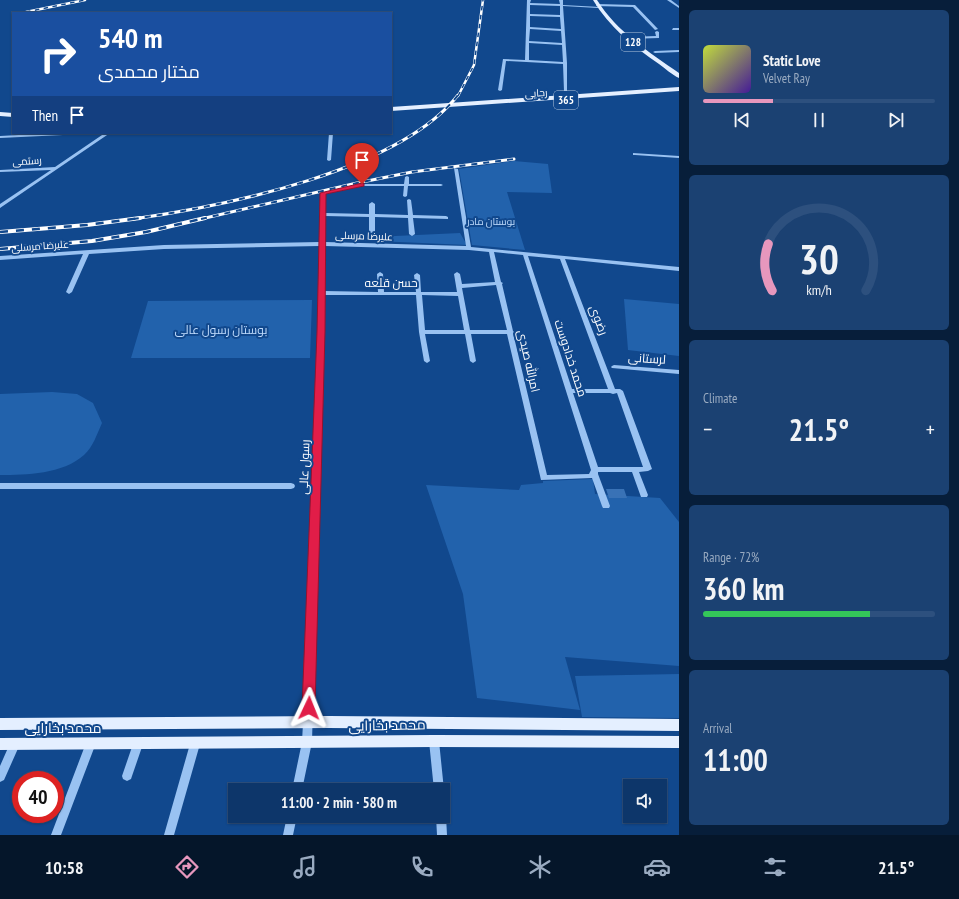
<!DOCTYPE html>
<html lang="en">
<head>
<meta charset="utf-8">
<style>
	:root { --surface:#0d366a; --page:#1b4172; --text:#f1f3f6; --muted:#9aabc1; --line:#2d507e; --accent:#e797bd }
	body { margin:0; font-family:"PT Sans Narrow",Cairo,sans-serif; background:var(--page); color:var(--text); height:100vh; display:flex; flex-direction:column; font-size:15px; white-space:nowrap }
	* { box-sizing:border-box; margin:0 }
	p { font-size:13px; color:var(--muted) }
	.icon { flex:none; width:22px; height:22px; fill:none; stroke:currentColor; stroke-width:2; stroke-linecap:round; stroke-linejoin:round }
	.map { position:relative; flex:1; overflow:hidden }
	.panel { display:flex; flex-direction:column; gap:10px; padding:10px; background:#071e3a; width:280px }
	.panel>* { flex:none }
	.hud { position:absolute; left:12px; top:12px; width:380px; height:122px; border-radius:0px; box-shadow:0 1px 3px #0004,0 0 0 1px var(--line); background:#1a4fa0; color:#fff; overflow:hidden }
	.fabs { position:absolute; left:623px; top:779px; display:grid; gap:8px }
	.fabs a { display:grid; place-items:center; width:44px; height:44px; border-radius:0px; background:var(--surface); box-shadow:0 1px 3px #0004,0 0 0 1px var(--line); font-size:20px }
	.speed { position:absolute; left:12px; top:771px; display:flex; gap:8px; font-size:20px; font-weight:700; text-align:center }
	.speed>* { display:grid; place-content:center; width:52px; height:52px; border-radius:50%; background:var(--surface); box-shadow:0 1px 3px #0004,0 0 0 1px var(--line); line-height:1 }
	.speed .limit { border:6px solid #d22; background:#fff; color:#111 }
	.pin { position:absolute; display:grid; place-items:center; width:34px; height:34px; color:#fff; margin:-41px -17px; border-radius:50% 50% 50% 0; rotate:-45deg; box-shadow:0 0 4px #0007 }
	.pin .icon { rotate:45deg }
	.me { position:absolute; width:44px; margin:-22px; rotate:2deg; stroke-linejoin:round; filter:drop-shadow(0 0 3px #0008) }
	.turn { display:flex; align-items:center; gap:14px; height:84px; padding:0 20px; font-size:18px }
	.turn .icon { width:52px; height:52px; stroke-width:2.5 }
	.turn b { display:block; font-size:28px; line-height:34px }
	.then { display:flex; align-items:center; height:38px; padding:0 20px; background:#0003; gap:8px; font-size:15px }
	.big { font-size:30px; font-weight:800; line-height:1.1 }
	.panel .card { flex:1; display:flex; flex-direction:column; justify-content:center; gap:6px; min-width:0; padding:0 14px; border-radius:6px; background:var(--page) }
	.panel .dial { align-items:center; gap:0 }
	.dial svg { height:104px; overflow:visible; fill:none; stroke:var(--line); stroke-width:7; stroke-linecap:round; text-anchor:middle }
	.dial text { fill:var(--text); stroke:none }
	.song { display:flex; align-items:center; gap:12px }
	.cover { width:48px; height:48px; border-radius:6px; background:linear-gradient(135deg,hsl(70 70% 55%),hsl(260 70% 35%)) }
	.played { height:4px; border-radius:2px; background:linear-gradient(90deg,var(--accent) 30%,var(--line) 30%) }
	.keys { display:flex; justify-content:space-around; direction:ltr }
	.heat { display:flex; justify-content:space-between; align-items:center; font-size:22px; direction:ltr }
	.charge { height:6px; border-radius:3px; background:linear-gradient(90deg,#34c759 72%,var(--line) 0) }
	.trip { position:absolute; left:228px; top:783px; width:222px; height:40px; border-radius:0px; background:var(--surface); box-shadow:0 1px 3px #0004,0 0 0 1px var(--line); font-weight:800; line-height:40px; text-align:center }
	.menu { display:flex; height:64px; justify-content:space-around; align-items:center; background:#05162a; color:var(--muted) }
	.menu .icon { width:28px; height:28px }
	.menu .current { color:var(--accent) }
	.menu b { font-size:18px; color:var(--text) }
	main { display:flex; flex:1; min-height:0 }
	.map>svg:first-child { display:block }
</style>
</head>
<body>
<main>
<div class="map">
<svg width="679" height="835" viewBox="0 0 679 835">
	<rect width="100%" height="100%" fill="#11488d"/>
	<path fill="#2262ac" d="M514 161 548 164 552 193 507 192 525 250 472 245 459 169Z
		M460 233 467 245 331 239Z
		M624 299 679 304V356L628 350Z
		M312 300 310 358H131L148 301Z
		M52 392 77 394 93 403 102 423C97 434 93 447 84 455 63 474 26 475 0 475V394Z
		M593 479 595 494 660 498 679 522V666L565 657 580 710 477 698 463 594 426 485 519 490 521 485 543 483V481Z
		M679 674V718L582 717 575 676Z"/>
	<path fill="#3972b6" d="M606 489H624L627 498H609Z"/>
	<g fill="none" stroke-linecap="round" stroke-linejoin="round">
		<path fill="#99c2f2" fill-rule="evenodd" d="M527 0H531L530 3 560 4 559 0H563V5L600 7 598 8 563 6 567 63V92L564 91 563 64 506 61 502 90 500 91 498 90 503 59 525 60ZM530 5 560 6V15L530 14ZM530 16 560 17 561 29 530 27ZM530 29 561 31 562 43 529 41ZM529 43 562 45 563 62 529 60Z
			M667 0H671L679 6V8Z
			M597 4 635 5 658 29 655 30 633 7 596 6Z
			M673 28H679V30H672Z
			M657 31 659 32V38L628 39 626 38 628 37 656 36 655 32Z
			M679 50V52L655 53 653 52 655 51Z
			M56 133H86L84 134 0 138V136Z
			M105 133H110L0 208V204L51 170 0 172V170L55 167Z
			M329 133H333L331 160 329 161 327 160Z
			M633 153 679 156V158L635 155H633Z
			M454 168 458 169 471 247 679 267V271L565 259 615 389H620L623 391 652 469 648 471 639 472 648 495 647 497H641L632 472H598V474L610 506 609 508H603L602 506 592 478 541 480 507 334H471L476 361 473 363 470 361 465 334H425L430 361 427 363 424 361 419 332 416 295H324L312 742 302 790H292L302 742 303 723 318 331 320 246 164 249 89 254 72 292 69 294 66 292 83 254 0 260V256L164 245 320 242 321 192 362 184H404L405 177 407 176 409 177V184H441L443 185 441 186H408L407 196 405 197 403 196 404 186H362L325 194V213L369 214V204L372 202 375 204V214L408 215 407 200 409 199 411 200 413 215 446 216 448 217V219L413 218 415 234 412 236 409 234 408 218 375 217V235L372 237 369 235V217L325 216V242L466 246ZM325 246 469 250 489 252 495 282 462 284 460 274 457 272 454 274 457 292H421L420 275 417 273 414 275 416 292H384L383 274 380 272 377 274 378 292 324 291ZM494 252 523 255 591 470 589 474 547 475 513 333 514 332 513 331 502 284 503 283 501 282ZM528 256 560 259 608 389H572ZM496 285 507 330H470L462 288ZM422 295 458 296 464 330H425ZM573 393H610L613 394 617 393 643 467H598Z
			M614 365 679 370V374L612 368 611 367 612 366Z
			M0 483H291L294 484 295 486 294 488 291 489H0Z
			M434 737 438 738 439 741 444 790 443 793V790H434L429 741 430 738Z
			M91 739 95 740 96 743 61 835H51L86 743 87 740Z
			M15 740 19 741 20 744 4 780 0 782V766L11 741Z
			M138 740 142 741 143 744 132 776 131 779 127 781 123 779 122 776 133 744 134 741Z
			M195 740 199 741 200 744 174 835H164L190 744 191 741Z
			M443 812H445L446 816 447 835H437L436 816H443Z
			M287 816H297L293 835H283Z"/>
		<path fill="#e4efff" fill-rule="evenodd" d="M593 0H597C617 32 649 52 679 73V78C672 75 665 68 659 64 633 46 609 27 593 0Z
			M679 87V91L391 111V107Z
			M0 112 13 113V117L0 116Z
			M329 716 679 719V731L329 728 0 730V718Z
			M434 735 679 736V748L434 747 0 750V738Z"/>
		<defs>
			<path id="rail-far2" d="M26 12 85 0
				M458 96 474 65 483 0"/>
			<path id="rail-far1" d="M133 219C225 206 399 171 458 95
				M201 219 357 183 412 172 514 159"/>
			<path id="rail" d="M0 232 87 225 140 218
				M0 249 92 241 146 232 205 218"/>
		</defs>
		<use href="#rail-far2" stroke="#fff" stroke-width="2.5"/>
		<use href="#rail-far1" stroke="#fff" stroke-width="3"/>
		<use href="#rail" stroke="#fff" stroke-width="4"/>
		<use href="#rail-far2" stroke="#11488d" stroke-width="1.5" stroke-dasharray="4.5" stroke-linecap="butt"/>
		<use href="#rail-far1" stroke="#11488d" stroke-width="2" stroke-dasharray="6" stroke-linecap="butt"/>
		<use href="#rail" stroke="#11488d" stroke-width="2.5" stroke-dasharray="8" stroke-linecap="butt"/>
	</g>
	<path fill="#e11d48" stroke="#92132f" d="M362 183H364V186L326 194 325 332 315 708 313 711 309 713 304 711 302 708 317 332 320 193Z"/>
	<g text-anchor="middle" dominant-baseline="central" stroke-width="4" stroke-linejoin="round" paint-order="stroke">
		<g font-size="10" fill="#fff" stroke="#11488d">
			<text transform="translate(536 93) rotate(-4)">رجایی</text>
			<text transform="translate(27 161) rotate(-3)">رستمی</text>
			<text transform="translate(364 236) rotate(2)">علیرضا مرسلی</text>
			<text transform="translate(40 246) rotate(-4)">علیرضا مرسلی</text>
		</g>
		<g font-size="10" fill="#c0dcfd" stroke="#11488d">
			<text x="491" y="221">بوستان مادر</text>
		</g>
		<g fill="#11488d" stroke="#b8c8dd" stroke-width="1">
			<rect x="621" y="33" width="24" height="18" rx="3"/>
			<rect x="554" y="91" width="24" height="18" rx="3"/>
		</g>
		<g font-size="11" font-weight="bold" fill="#fff">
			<text x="633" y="42">128</text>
			<text x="566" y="100">365</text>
		</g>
		<g font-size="12" fill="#fff" stroke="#11488d">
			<text x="391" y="282">حسن قلعه</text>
			<text transform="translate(599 320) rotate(69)">رضوی</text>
			<text transform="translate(571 358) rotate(72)">محمد خدادوست</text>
			<text transform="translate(647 358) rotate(4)">لرستانی</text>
			<text transform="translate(529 361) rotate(77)">امرالله صیدی</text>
			<text transform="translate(304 467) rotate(-88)">رسول عالی</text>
		</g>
		<g font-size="12" fill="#c0dcfd" stroke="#11488d">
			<text x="221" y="329">بوستان رسول عالی</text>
		</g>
		<g font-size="14" fill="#fff" stroke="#11488d">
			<text transform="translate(387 725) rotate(-1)">محمد بخارایی</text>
			<text x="63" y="728">محمد بخارایی</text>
		</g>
	</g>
</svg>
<div class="fabs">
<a><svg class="icon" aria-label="sound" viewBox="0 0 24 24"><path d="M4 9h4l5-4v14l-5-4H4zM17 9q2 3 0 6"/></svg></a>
</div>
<div class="speed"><div class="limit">40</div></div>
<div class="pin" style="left:362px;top:184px;background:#d93025"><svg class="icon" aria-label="arrive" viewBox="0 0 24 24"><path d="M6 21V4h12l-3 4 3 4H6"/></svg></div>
<svg class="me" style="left:309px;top:708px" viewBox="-20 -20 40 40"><path d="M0-17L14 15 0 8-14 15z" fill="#e11d48" stroke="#fff" stroke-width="4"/></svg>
<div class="trip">11:00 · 2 min · 580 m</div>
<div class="hud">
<div class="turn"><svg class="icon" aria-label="right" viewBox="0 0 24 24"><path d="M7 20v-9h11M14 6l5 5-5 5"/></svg><div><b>540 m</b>مختار محمدی</div></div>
<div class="then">Then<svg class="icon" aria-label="arrive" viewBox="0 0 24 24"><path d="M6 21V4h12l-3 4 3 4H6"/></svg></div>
</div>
</div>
<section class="panel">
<div class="card">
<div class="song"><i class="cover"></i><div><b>Static Love</b><p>Velvet Ray</p></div></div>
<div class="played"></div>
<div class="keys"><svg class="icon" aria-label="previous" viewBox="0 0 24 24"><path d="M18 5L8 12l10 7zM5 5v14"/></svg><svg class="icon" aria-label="pause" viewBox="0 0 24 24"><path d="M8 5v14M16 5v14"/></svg><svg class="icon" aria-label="next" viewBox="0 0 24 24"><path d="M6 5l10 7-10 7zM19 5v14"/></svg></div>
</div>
<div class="card dial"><svg viewBox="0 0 100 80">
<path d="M14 69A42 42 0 1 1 86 69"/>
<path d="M14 69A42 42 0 0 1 11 33" stroke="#e797bd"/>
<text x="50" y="56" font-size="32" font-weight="700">30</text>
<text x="50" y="72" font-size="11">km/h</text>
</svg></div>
<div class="card"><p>Climate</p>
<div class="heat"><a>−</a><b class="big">21.5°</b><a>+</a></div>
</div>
<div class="card"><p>Range · 72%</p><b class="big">360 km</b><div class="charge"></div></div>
<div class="card"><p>Arrival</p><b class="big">11:00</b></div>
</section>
</main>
<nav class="menu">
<b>10:58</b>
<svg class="icon current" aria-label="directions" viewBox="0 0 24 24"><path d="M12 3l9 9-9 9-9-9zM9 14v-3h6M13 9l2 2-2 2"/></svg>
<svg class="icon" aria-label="music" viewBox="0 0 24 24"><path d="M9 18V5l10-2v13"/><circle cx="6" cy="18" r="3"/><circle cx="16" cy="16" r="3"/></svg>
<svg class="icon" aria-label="phone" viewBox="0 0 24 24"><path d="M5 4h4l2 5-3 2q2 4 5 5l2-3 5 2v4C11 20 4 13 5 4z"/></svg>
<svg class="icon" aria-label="climate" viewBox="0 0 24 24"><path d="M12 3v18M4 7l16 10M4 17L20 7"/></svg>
<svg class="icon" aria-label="car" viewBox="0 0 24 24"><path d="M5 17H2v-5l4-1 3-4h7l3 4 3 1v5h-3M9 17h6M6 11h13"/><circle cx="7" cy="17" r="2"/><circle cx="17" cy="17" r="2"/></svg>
<svg class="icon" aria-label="filters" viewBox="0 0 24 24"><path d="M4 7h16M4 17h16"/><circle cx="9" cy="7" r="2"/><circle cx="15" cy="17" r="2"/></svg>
<b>21.5°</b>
</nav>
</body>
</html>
